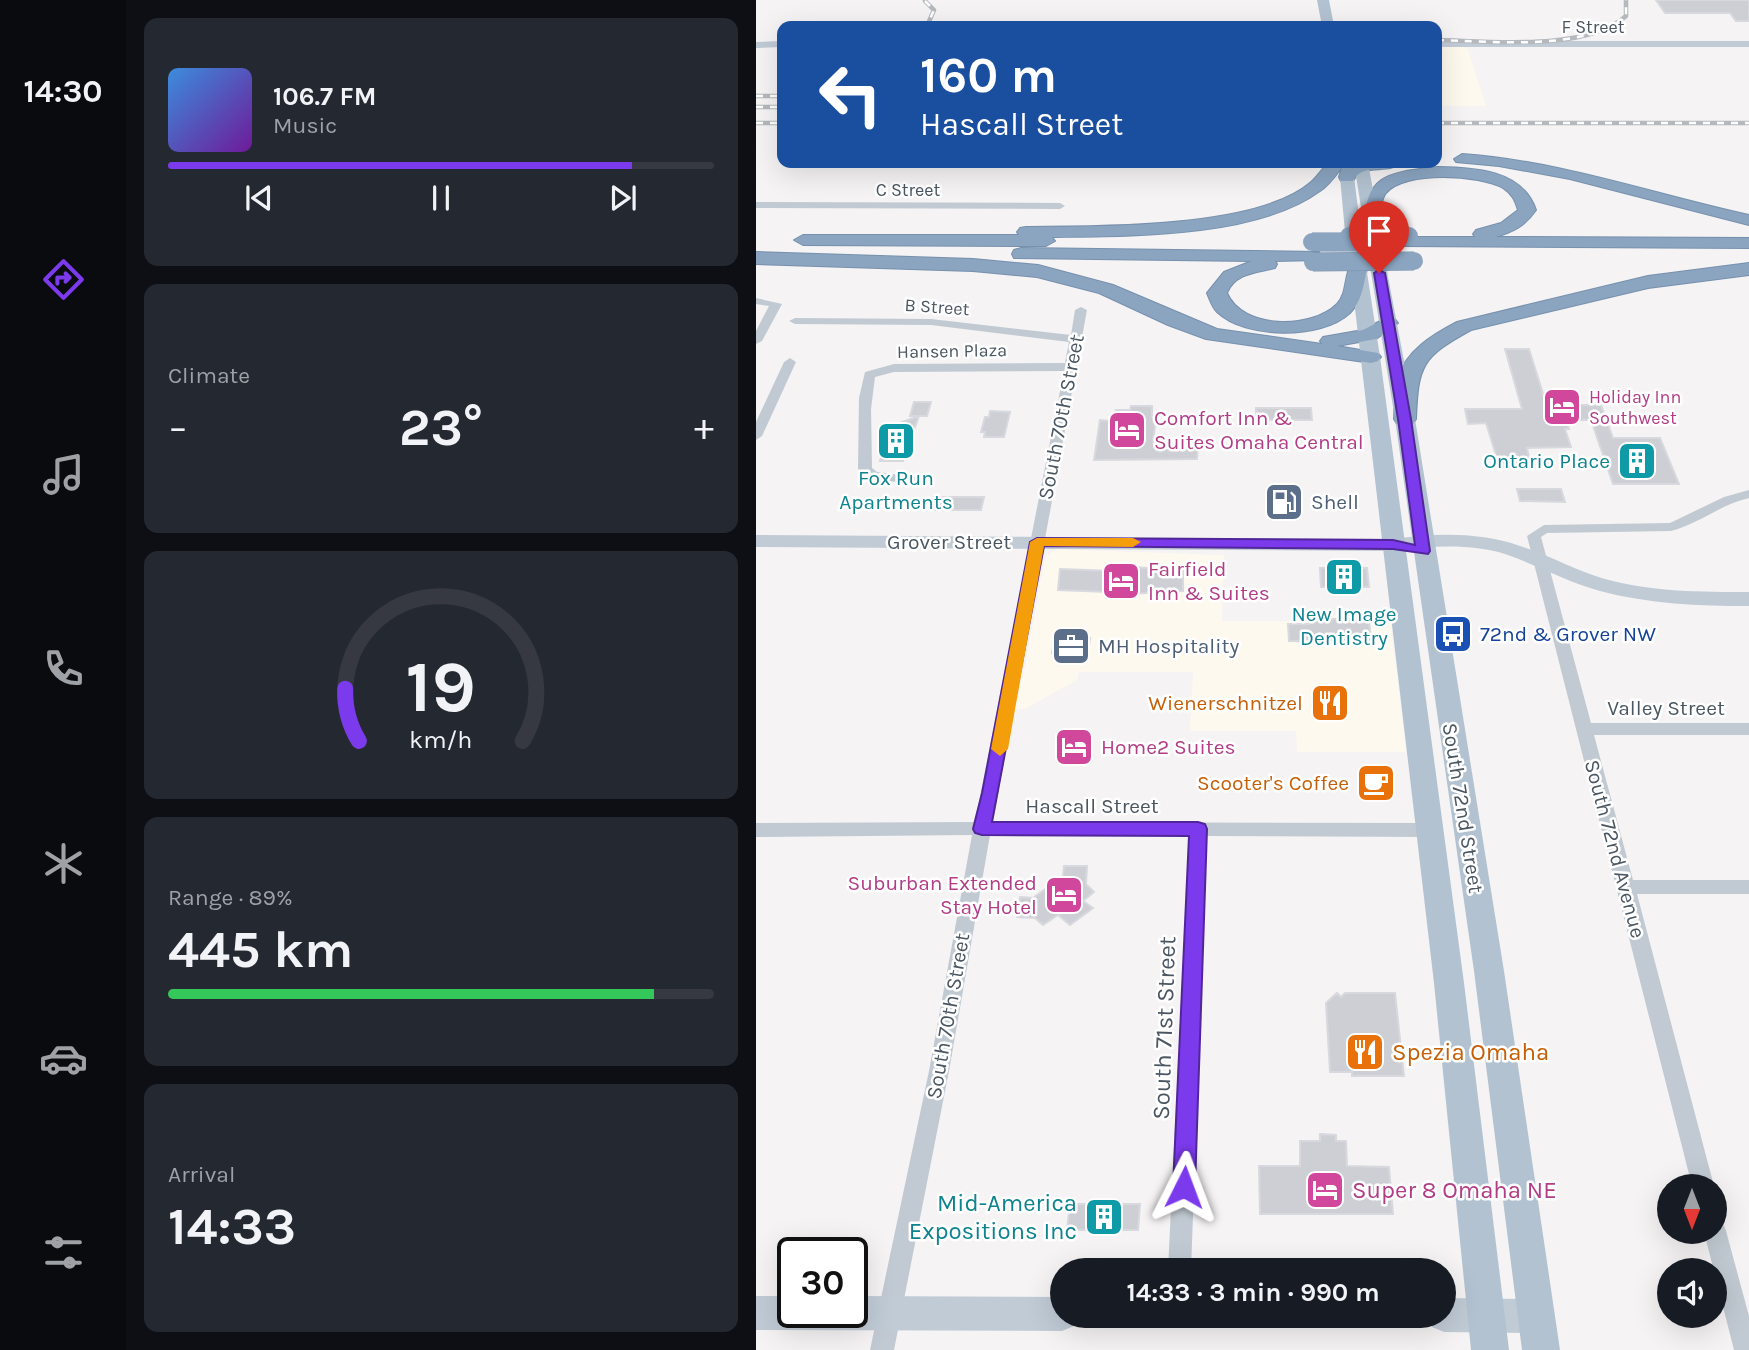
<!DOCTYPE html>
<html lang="en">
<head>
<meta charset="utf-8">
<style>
	:root { --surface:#171b24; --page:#242831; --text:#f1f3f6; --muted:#9ea1a6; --line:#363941; --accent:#7c3aed }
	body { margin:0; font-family:Karla,sans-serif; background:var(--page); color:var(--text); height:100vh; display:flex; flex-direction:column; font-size:26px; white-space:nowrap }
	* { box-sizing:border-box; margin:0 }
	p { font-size:23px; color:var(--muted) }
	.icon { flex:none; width:38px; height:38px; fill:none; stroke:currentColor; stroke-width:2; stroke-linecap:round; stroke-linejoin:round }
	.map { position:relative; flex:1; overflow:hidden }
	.drawer { display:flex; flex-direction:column; gap:18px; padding:18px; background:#0d0f14; width:630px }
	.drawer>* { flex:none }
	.top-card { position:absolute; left:21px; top:21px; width:665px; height:147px; border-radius:14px; box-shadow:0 7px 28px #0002; background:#1a4fa0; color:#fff; overflow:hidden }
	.needle { width:46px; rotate:180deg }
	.controls { position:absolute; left:901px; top:1174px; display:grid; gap:14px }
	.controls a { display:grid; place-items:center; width:70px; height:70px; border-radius:50%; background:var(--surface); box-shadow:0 7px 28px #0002; font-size:35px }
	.speed { position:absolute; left:21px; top:1237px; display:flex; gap:14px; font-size:35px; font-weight:700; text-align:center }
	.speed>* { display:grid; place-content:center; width:91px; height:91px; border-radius:50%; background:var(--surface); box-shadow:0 7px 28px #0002; line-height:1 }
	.speed .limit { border:4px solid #111; border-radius:10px; background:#fff; color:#111 }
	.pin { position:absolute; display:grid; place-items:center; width:60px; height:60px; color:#fff; margin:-72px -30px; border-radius:50% 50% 50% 0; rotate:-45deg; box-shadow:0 0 7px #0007 }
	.pin .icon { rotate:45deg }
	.me { position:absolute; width:77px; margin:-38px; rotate:3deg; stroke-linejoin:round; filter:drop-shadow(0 0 5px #0008) }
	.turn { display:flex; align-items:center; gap:24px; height:147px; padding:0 28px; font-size:32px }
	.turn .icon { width:91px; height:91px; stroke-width:2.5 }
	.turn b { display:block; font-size:49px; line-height:60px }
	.big { font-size:52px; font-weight:700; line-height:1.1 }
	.drawer .card { flex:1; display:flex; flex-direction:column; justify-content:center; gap:10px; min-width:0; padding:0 24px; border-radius:14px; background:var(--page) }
	.drawer .dial { align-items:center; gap:0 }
	.dial svg { height:182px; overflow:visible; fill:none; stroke:var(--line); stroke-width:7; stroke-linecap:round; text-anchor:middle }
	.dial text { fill:var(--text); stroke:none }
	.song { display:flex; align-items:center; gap:21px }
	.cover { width:84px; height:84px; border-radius:10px; background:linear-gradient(135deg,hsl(210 70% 55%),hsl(280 70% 35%)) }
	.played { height:7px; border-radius:4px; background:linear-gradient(90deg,var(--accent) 85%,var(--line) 85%) }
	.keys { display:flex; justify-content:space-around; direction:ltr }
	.heat { display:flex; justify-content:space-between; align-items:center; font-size:38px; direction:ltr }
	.charge { height:10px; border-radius:5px; background:linear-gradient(90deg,#34c759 89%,var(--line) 0) }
	.trip { position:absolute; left:294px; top:1258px; width:406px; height:70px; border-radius:35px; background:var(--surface); box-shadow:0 7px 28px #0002; font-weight:700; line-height:70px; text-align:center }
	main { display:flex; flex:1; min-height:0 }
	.dock { display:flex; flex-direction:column; width:126px; justify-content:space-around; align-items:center; background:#090b0e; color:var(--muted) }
	.dock .icon { width:49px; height:49px }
	.dock .current { color:var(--accent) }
	.dock b { font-size:32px; color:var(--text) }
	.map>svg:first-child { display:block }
</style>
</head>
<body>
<main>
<nav class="dock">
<b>14:30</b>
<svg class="icon current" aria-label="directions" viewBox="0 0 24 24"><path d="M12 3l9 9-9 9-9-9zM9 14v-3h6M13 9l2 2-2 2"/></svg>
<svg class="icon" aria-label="music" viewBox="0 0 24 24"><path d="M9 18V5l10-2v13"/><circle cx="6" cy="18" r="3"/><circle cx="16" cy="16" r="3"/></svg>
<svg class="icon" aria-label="phone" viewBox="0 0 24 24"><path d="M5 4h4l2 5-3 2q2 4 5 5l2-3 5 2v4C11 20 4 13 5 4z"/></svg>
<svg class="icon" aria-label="climate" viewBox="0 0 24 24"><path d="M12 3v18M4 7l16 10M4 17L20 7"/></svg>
<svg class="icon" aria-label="car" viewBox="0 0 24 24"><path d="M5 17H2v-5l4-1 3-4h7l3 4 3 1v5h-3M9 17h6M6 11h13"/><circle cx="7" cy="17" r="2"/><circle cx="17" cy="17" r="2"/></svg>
<svg class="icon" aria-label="filters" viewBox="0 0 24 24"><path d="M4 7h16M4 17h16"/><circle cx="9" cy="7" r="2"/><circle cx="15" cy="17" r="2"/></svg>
</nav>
<section class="drawer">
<div class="card">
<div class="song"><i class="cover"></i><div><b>106.7 FM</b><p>Music</p></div></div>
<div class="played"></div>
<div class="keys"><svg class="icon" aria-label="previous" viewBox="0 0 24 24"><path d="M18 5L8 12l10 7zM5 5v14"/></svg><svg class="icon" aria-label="pause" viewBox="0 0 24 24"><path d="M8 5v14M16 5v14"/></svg><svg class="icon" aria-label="next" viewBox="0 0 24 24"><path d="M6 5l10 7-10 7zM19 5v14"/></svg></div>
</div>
<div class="card"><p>Climate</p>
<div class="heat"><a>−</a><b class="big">23°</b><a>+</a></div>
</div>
<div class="card dial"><svg viewBox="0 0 100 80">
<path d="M14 69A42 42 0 1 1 86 69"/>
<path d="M14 69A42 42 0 0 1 8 46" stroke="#7c3aed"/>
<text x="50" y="56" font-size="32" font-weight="700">19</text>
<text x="50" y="72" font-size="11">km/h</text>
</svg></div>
<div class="card"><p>Range · 89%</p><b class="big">445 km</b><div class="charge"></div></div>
<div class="card"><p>Arrival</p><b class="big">14:33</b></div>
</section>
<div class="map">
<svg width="993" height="1350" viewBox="0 0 993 1350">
	<rect width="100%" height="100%" fill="#f5f3f3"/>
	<path fill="#fdf9ef" d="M681 47H711L730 106H681Z
		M301 549 468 555 466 621H546V615L634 616 650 752H541L540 731H434L437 672H323L321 680 269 709H257L269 667 289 556Z"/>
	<path fill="#cdcfd5" stroke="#d7d9de" stroke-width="2" d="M900 0H993V21H980L974 13H909Z
		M749 349H773L789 400 814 401 815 405H845L857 438H904L923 484H857L835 420H810L813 429H809L815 447 771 448 775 467 744 468 730 423 712 424 709 409H766Z
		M158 402H175L171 416H163L147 461H124L135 426 163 416H154Z
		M375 406H396V417H400L397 443H442L441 459 338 460 344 420 355 421V417H359L360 410H374Z
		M500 408H555L556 420H500Z
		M234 411 254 412 248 437H228L229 432H225L229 417H233Z
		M761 489H805L809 502 764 501Z
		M178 497H228L225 510H174Z
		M358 566 427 570V591L354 595V592L302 590 304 569 357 571Z
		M564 568H611L613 587H565Z
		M553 619H613L615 641H533L532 624H553Z
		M299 637 334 638 332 654 296 653Z
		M613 774H625L627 792 614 791Z
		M308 866H331L330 884 338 892 327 901 337 908 314 925 302 915 287 925 279 918 261 917 264 897 277 898 307 876Z
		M581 993 585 997 589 993H639L648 1076H596V1072H574L570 1003Z
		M564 1134 580 1135V1141H590L591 1166 633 1167 637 1214H504L503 1166H544V1141H564Z
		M314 1204H384L382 1230H311Z"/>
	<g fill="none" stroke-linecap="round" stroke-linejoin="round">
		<defs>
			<path id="highway" d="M706 154C805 161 897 194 993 215V225L814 179 743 166 700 162 698 159Z
				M572 163H589C582 172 574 185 564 191 500 238 372 236 296 237L299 241 290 246 47 245 38 240 47 235H263L261 232 264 228 270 227C342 226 499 229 554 183 561 177 566 169 572 163Z
				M599 163H645C632 175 606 162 597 181H585L583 177 586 168Z
				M681 167C719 168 766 169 780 210 769 226 757 232 739 237L993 238V248L648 246 645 242 648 238 654 237H719L717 234 720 230 745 223 762 210C759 200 756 194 747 188 724 175 649 170 630 193 623 202 625 220 625 231L622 235H610L607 231C610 174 629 173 681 167Z
				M265 248 563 252 565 256 563 260 519 261 521 264 519 268C500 273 479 273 471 293 486 329 555 330 581 304 591 294 588 276 595 264L602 262 611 268C608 284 606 301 594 313 565 340 489 339 461 312 456 307 454 300 451 293L468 272 496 261 258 258 256 254 258 250Z
				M0 252 217 259 282 265 357 285 461 329 566 344 564 341 567 337 607 330 632 317 639 319 642 323 620 339 581 346 622 353 625 357 622 361 615 363 450 339 412 325 343 293 281 277 217 271 0 264Z
				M993 263V275L892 288 715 330C666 357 662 365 660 419L657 424H641L638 419C639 407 637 391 641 379 650 351 676 335 701 322L892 276Z"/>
		</defs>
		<use href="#highway" stroke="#7690ad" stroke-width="2"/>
		<path fill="#c1cad2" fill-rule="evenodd" d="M0 202 304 203 309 206 304 209 0 208Z
			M0 298 26 304 6 341 0 344V331L13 306 0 304Z
			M325 307 331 310 237 822 673 823 679 825 682 830 679 835 673 837 451 836 435 1270H412L433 836 234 835 193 1071 138 1350H114L173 1071 216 835 0 837V823L219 822 308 371 138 372 119 377 115 409 116 468 121 472 167 478V484L162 485 112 478 102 469 103 398 109 372 138 364 309 363 313 342 175 325 39 324 33 321 39 318 175 319 315 335 319 310Z
			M34 358 40 362 6 436 0 440V422L28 362Z
			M993 490V498C965 504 943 524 915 531L791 533 785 537 835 723H993V735H838L877 880H993V894H881L958 1186H936L771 536 788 525 914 523 968 497Z
			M959 1220 967 1223 970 1231 993 1316V1350H978L948 1232H959Z"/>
		<path fill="#c1cbd6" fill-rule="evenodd" d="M26 41V47L0 48V42Z
			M681 41H993V47H681Z
			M0 535 637 539C679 533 724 532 764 546 793 555 820 571 849 579 896 592 945 592 993 592V606C943 606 893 604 844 591 811 582 781 565 749 554 714 543 673 546 637 551L0 547Z
			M0 1296H37V1312H96V1296L306 1297V1316H322L318 1326 306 1331 0 1330Z
			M688 1298 780 1299 792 1304 797 1316 792 1328 780 1333 688 1332 676 1327 671 1316H688Z"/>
		<path fill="#b3c2d1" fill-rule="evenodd" d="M561 0H573L578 26H566Z
			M598 163H612L625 233 623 236 617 238 609 233Z
			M591 173 598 177 605 232 597 237 589 232 584 177Z
			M602 261 610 266 624 357 708 983 753 1350H715L678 983 594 266Z
			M622 261 630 266 659 419 748 971 804 1350H766L718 971 639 419 614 266Z"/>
		<use href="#highway" fill="#8ba5c1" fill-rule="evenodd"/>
		<defs>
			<path id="rail" d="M169 1 178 10 171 26
				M681 40C732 41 830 52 870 16V0
				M0 96H26
				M0 107H26
				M0 123H26
				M681 123H993"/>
		</defs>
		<use href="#rail" stroke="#b5b8bd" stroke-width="4.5"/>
		<use href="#rail" stroke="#fff" stroke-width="2.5" stroke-dasharray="7" stroke-linecap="butt"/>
		<defs>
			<path id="highway-bridge" d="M593 236H653
				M556 242H613
				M557 262 658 261"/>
		</defs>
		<use href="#highway-bridge" stroke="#7690ad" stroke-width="19" stroke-linecap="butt"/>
		<use href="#highway-bridge" stroke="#8ba5c1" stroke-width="18"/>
	</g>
	<path fill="#7c3aed" stroke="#51269a" stroke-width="2" d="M623 270 629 273 655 419 674 551 672 554 637 549 288 546 236 822H442L449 824 451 829 439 1187 436 1194 428 1198 420 1194 417 1187 433 836 226 835 219 833 217 829 226 793 274 542 281 538 637 540 659 545 642 419 618 273Z"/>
	<path fill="#f59e0b" d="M281 538H377L385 542 377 547 288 546 252 749 244 756 235 749 274 542Z"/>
	<defs>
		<symbol id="hotel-square" viewBox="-11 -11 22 22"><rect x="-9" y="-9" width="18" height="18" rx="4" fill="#d1479c" stroke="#fff"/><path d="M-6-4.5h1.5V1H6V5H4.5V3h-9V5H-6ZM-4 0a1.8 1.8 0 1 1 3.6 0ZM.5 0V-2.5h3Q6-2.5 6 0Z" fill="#fff"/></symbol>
		<symbol id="building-square" viewBox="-11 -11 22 22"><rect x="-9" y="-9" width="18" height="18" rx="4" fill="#0f9aa8" stroke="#fff"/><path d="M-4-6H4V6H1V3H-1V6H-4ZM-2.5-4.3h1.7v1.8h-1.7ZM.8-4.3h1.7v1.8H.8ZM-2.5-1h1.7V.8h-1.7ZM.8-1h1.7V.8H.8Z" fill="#fff"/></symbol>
		<symbol id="fuel-square" viewBox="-11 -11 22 22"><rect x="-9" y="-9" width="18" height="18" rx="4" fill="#5c6f8a" stroke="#fff"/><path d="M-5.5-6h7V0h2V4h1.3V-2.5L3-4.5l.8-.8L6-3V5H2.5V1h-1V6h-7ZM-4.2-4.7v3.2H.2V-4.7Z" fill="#fff"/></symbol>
		<symbol id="bus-square" viewBox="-11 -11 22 22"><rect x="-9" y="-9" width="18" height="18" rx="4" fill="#1a4fb4" stroke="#fff"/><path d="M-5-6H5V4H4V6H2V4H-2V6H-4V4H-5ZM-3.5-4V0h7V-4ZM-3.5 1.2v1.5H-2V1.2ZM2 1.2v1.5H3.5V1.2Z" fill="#fff"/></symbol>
		<symbol id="office-square" viewBox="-11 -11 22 22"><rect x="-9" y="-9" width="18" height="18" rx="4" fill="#5c6f8a" stroke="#fff"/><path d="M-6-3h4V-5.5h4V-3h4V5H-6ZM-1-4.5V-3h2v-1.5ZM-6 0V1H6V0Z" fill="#fff"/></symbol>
		<symbol id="restaurant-square" viewBox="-11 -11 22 22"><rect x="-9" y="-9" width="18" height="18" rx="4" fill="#e8710a" stroke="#fff"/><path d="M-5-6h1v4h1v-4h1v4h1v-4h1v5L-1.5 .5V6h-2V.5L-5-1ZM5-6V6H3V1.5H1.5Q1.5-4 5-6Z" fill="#fff"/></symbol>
		<symbol id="cafe-square" viewBox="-11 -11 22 22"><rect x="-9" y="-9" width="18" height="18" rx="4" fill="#e8710a" stroke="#fff"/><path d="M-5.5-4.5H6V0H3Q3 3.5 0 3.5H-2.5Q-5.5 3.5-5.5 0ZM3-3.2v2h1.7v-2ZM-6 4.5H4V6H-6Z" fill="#fff"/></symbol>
	</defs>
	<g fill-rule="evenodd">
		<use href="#hotel-square" x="784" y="385" width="44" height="44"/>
		<use href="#hotel-square" x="349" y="408" width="44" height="44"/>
		<use href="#building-square" x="118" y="419" width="44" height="44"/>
		<use href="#building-square" x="859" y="439" width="44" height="44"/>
		<use href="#fuel-square" x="506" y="480" width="44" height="44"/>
		<use href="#building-square" x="566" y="555" width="44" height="44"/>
		<use href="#hotel-square" x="343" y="559" width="44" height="44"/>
		<use href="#bus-square" x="675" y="612" width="44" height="44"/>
		<use href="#office-square" x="293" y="624" width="44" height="44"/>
		<use href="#restaurant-square" x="552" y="681" width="44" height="44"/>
		<use href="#hotel-square" x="296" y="725" width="44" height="44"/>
		<use href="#cafe-square" x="598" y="761" width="44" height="44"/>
		<use href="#hotel-square" x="286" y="873" width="44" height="44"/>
		<use href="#restaurant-square" x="587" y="1030" width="44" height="44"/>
		<use href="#hotel-square" x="547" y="1168" width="44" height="44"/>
		<use href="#building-square" x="326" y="1195" width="44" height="44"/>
	</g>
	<g text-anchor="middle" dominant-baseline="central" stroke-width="5" stroke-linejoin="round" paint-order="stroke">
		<g font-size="18" fill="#4a5661" stroke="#fff">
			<text x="837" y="27">F Street</text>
			<text x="152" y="190">C Street</text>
			<text transform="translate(181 307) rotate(4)">B Street</text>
			<text transform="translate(196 351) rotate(-1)">Hansen Plaza</text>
		</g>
		<g font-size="18" fill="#b23c85" stroke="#fff" text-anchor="start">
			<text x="833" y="397">Holiday Inn<tspan x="833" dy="21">Southwest</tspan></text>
		</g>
		<g font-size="21" fill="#4a5661" stroke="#fff">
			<text transform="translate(305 417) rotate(-79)">South 70th Street</text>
			<text x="193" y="542">Grover Street</text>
			<text x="910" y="708">Valley Street</text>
			<text x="336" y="806">Hascall Street</text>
			<text transform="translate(707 808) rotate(81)">South 72nd Street</text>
			<text transform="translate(859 849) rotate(75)">South 72nd Avenue</text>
			<text transform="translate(192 1016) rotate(-80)">South 70th Street</text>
		</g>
		<g font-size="21" fill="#b23c85" stroke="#fff" text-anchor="start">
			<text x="398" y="418">Comfort Inn &amp;<tspan x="398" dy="24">Suites Omaha Central</tspan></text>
			<text x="392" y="569">Fairfield<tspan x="392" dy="24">Inn &amp; Suites</tspan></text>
			<text x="345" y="747">Home2 Suites</text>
			<text x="281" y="883" text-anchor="end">Suburban Extended<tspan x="281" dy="24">Stay Hotel</tspan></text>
		</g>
		<g font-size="21" fill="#0d838f" stroke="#fff">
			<text x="854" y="461" text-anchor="end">Ontario Place</text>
			<text x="140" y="478">Fox Run<tspan x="140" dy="24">Apartments</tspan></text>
			<text x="588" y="614">New Image<tspan x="588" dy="24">Dentistry</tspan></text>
		</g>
		<g font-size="21" fill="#4e5e75" stroke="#fff" text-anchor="start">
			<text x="555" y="502">Shell</text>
			<text x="342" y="646">MH Hospitality</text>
		</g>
		<g font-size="21" fill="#164399" stroke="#fff" text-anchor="start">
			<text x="724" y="634">72nd &amp; Grover NW</text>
		</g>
		<g font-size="21" fill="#c56008" stroke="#fff" text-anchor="end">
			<text x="547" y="703">Wienerschnitzel</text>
			<text x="593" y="783">Scooter's Coffee</text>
		</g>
		<g font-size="24" fill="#4a5661" stroke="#fff">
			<text transform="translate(408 1028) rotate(-88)">South 71st Street</text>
		</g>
		<g font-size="24" fill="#c56008" stroke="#fff" text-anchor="start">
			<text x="636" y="1052">Spezia Omaha</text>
		</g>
		<g font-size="24" fill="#b23c85" stroke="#fff" text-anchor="start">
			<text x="596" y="1190">Super 8 Omaha NE</text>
		</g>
		<g font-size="24" fill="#0d838f" stroke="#fff" text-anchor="end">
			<text x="321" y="1203">Mid-America<tspan x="321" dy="28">Expositions Inc</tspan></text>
		</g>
	</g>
</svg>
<div class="controls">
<a><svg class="needle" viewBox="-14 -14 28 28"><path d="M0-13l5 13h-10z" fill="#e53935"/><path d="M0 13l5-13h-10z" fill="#9ea1a6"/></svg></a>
<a><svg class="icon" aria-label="sound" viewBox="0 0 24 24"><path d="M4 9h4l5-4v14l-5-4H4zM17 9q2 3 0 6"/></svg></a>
</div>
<div class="speed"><div class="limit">30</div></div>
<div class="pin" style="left:623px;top:273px;background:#d93025"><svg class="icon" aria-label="arrive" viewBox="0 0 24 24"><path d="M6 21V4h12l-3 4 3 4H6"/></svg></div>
<svg class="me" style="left:428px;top:1187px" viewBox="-20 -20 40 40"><path d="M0-17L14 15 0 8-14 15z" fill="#7c3aed" stroke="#fff" stroke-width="4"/></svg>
<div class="trip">14:33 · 3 min · 990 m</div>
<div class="top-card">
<div class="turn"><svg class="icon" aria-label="left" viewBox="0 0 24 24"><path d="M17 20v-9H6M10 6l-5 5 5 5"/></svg><div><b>160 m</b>Hascall Street</div></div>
</div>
</div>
</main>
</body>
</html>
